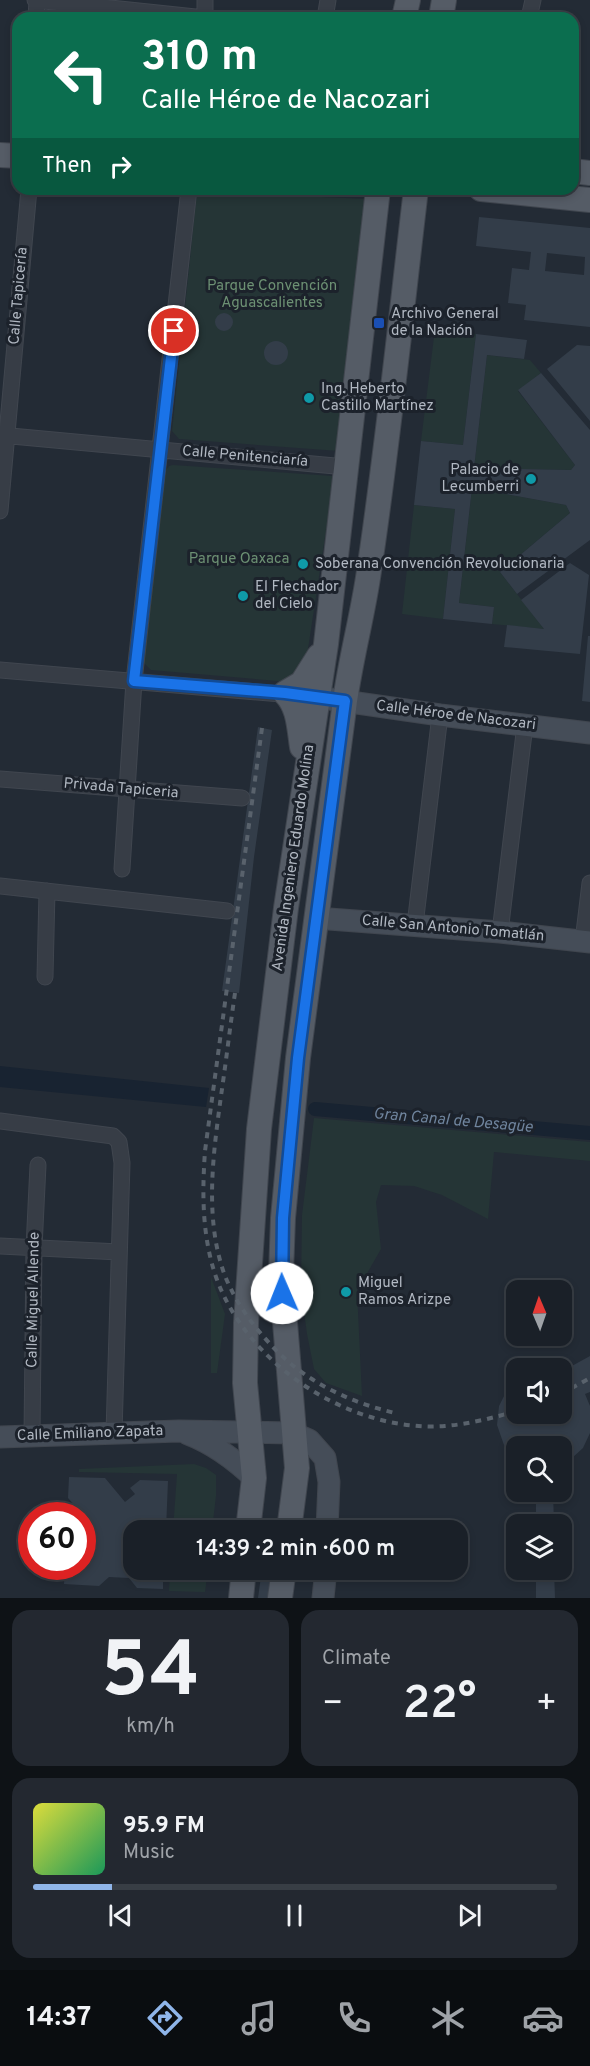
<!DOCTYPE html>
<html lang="en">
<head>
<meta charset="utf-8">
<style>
	:root { --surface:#1a2028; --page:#232830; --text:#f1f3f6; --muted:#9fa3a8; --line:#383e45; --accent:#8fb5e9 }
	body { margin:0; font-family:Overpass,sans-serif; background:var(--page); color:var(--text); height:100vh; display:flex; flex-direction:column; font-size:22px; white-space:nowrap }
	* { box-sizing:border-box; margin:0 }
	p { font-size:20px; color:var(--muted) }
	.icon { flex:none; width:33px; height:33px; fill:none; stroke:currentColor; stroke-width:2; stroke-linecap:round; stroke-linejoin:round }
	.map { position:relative; height:1598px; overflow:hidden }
	.side { display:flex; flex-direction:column; gap:12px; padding:12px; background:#0e1216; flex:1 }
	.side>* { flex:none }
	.top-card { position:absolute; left:12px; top:12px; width:567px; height:183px; border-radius:18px; box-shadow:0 3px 9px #0003,0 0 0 2px var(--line); background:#0b6e4f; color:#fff; overflow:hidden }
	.needle { width:39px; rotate:358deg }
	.buttons { position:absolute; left:506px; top:1280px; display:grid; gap:12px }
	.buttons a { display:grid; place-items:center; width:66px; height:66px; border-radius:12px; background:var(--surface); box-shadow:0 3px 9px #0003,0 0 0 2px var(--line); font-size:30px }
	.speed { position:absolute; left:18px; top:1502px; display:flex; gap:12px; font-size:30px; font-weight:700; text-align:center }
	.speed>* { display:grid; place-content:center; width:78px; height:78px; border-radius:50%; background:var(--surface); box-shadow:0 3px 9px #0003,0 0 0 2px var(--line); line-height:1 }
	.speed .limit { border:9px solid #d22; background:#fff; color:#111 }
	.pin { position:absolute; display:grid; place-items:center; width:51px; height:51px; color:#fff; margin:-26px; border:3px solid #fff; border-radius:50%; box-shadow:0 2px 6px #0007 }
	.me { position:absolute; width:66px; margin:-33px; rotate:359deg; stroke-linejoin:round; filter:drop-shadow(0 0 4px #0008) }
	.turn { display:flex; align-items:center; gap:21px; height:126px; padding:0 30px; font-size:27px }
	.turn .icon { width:78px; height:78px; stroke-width:2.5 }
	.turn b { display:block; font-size:42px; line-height:51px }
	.then { display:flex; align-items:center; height:57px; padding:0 30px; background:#0003; gap:12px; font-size:22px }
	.big { font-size:45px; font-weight:600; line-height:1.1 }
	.side .tile { flex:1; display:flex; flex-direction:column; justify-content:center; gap:9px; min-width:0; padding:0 21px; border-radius:18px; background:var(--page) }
	.side .dial { align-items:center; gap:0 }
	.dial b { font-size:78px; line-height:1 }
	.song { display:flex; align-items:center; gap:18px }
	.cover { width:72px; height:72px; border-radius:9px; background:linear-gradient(135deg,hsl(60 70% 55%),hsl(150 70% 35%)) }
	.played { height:6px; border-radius:3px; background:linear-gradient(90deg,var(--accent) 15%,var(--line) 15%) }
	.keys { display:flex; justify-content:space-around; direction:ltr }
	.heat { display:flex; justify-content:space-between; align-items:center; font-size:33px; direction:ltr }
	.side .tiles { flex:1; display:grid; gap:12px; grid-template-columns:1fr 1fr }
	.tile:last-child { grid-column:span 2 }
	.trip { position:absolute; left:123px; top:1520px; width:345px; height:60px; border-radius:18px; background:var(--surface); box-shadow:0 3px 9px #0003,0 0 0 2px var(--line); font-weight:600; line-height:60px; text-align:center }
	.dock { display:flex; height:96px; justify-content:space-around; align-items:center; background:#0a0d10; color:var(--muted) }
	.dock .icon { width:42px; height:42px }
	.dock .on { color:var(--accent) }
	.dock b { font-size:27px; color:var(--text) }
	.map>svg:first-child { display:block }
</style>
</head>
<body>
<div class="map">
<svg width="590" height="1598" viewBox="0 0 590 1598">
	<rect width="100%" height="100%" fill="#232b35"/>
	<path fill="#253536" d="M197 192 371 199 339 451 179 439 172 431Z
		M435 329 476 334 463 445 421 441Z
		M487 355 530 360 541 373 518 391 575 465 571 470 474 468Z
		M173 465 332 476 334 478 306 662 290 682 151 670 144 663 143 658 166 470 169 466Z
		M472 488 566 505 570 513 500 572 544 629 492 624 494 607 459 603Z
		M414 505 455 509 443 619 402 614Z
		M314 1118 590 1142V1161L494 1152 488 1219 442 1195 414 1186 381 1185 376 1202 381 1249 357 1291 362 1396 326 1383 314 1369 307 1334 301 1289 302 1215Z
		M211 1277 225 1314 217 1373H211Z
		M194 1464 206 1468 216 1475V1496L212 1530H173L177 1474 79 1472V1469Z
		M170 1569H208L205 1592 169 1591Z"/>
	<path fill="#182331" d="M0 1066 209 1088 206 1107 0 1087Z"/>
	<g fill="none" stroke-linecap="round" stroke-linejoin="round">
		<path stroke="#182331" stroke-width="14" d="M315 1109 590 1133"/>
	</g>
	<path fill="#333d49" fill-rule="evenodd" d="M479 217 590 228V327L524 320 526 305 508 303 512 268 529 270 531 252 476 246ZM547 253 585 257 584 275 545 271Z
		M215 322a9 9 0 1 1 18 0a9 9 0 1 1-18 0Z
		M476 334 527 340 524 359 487 355 474 468 571 470 575 465 518 390 541 373 590 430V540L517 594 500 572 570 513 566 505 472 488 459 603 494 607 492 624 443 619 455 509 414 505 421 441 463 445Z
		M264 353a12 12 0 1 1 24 0a12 12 0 1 1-24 0Z
		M577 345 590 346V421L547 369Z
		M570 563 589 575 580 654 504 647 507 625 544 629 521 600Z
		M588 636H590V702L582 701Z
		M258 727 272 730 254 857 239 993 222 991Z
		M590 1356V1392L585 1394 590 1406V1433L583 1448 572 1458 561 1464V1446H516V1457L504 1445 497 1425 499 1406 506 1392 516 1381V1413H561V1372Z
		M69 1477 105 1478 125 1502 135 1494 130 1488 140 1480 168 1481 166 1530H134V1569H157L166 1578 163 1581V1589L137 1588 129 1578 109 1577 99 1586 64 1584 65 1566H82V1528L90 1522 68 1498Z
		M536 1491H553L554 1524H536Z
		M262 1569H272L268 1598H258Z
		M536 1569H554L555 1598H536Z"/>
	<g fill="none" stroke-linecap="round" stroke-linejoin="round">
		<defs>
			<path id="street" d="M35 0 205 18
				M205 0V18
				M36 18 37 0
				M325 18 328 0
				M529 18 533 0
				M0 435 346 467
				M0 511 29 189
				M0 670 316 697
				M0 779 242 798
				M122 869 134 681 189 189
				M0 886 227 911
				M415 925 440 715
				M500 932 525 725
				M583 941 590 883
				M45 977 47 891
				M0 1121 113 1136 119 1142 122 1163 114 1433
				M0 1246 119 1252
				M32 1436 34 1248 38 1165"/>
			<path id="secondary" d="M316 697 440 715 590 733
				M316 918 500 932 590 942
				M188 1434C214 1444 234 1459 254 1478
				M0 1437 179 1431 293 1433 309 1440 325 1458 329 1482 327 1530
				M323 1598 326 1569"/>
			<path id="primary" d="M404 18 408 0
				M441 18 444 0
				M0 155 18 156
				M573 171 590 173
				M481 189 590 200
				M302 747C299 728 299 707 285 693L302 683 319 656
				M248 1530 254 1478 245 1383 246 1323 259 1129 286 908 326 644 378 189
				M289 1530 297 1468 281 1274 283 1218 298 1058 345 701C351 657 363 614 369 571 388 444 401 316 416 189
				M241 1598 244 1569
				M280 1598 284 1569"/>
		</defs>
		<use href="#street" stroke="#40464f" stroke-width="17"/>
		<use href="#secondary" stroke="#40464f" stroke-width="23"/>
		<use href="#primary" stroke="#40464f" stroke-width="26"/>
		<use href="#street" stroke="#373d46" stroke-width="15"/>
		<use href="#secondary" stroke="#454d58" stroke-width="21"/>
		<use href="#primary" stroke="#555c66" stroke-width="24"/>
		<path stroke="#59626c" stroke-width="4" stroke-dasharray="6 6" stroke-linecap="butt" d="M262 728 205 1151C202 1194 202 1236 216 1277 247 1365 351 1433 445 1426 469 1424 493 1418 516 1411
			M235 993C230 1027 226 1062 221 1096 213 1155 204 1219 225 1276 236 1303 253 1326 273 1347 306 1382 349 1402 395 1413
			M561 1394 590 1378"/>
	</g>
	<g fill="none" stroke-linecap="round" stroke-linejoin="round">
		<defs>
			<path id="route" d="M174 331 134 681 285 693 345 701 298 1058 283 1218 282 1293"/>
		</defs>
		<use href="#route" stroke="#114b97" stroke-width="15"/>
		<use href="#route" stroke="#1a73e8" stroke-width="10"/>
	</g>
	<rect fill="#1a4fb4" stroke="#1c222b" stroke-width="2" x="373" y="317" width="12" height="12" rx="3"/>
	<g fill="#0f9aa8" stroke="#1c222b" stroke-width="2">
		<circle cx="309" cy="398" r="6"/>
		<circle cx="531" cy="479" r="6"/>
		<circle cx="303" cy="564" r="6"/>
		<circle cx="243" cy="596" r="6"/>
		<circle cx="346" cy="1292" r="6"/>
	</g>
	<g text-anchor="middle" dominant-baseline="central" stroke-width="6" stroke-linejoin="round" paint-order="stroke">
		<g font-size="15" fill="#6c9073" stroke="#1c222b">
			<text x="272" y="286">Parque Convención<tspan x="272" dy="17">Aguascalientes</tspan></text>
			<text x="239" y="559">Parque Oaxaca</text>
		</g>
		<g font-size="15" fill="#b1b8c2" stroke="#1c222b">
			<text transform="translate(19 296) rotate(-85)">Calle Tapicería</text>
			<text transform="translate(245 457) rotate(5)">Calle Penitenciaría</text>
			<text transform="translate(456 716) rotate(7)">Calle Héroe de Nacozari</text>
			<text transform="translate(121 789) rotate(5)">Privada Tapiceria</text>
			<text transform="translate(294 858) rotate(-82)">Avenida Ingeniero Eduardo Molina</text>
			<text transform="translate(453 929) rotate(5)">Calle San Antonio Tomatlán</text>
			<text transform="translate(34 1300) rotate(-89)">Calle Miguel Allende</text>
			<text transform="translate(90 1434) rotate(-2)">Calle Emiliano Zapata</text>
		</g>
		<g font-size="15" fill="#b1b8c2" stroke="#1c222b" text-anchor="start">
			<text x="391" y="314">Archivo General<tspan x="391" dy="17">de la Nación</tspan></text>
			<text x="321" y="389">Ing. Heberto<tspan x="321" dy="17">Castillo Martínez</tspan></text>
			<text x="519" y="470" text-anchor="end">Palacio de<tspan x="519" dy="17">Lecumberri</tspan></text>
			<text x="315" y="564">Soberana Convención Revolucionaria</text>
			<text x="255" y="587">El Flechador<tspan x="255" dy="17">del Cielo</tspan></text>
			<text x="358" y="1283">Miguel<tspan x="358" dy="17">Ramos Arizpe</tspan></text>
		</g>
		<g font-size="16" font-style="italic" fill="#6f849d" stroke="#1c222b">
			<text transform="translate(453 1121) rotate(5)">Gran Canal de Desagüe</text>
		</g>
	</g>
</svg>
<div class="buttons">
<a><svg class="needle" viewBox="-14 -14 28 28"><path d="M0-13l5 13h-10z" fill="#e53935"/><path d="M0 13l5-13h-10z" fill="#9fa3a8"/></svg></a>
<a><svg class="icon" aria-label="sound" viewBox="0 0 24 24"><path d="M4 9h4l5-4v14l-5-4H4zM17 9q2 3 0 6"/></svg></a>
<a><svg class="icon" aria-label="search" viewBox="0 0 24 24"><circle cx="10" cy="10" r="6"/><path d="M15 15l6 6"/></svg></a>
<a><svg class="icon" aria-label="layers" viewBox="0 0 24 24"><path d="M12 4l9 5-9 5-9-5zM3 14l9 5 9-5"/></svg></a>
</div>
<div class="speed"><div class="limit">60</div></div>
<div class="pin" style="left:174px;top:331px;background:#d93025"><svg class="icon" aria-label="arrive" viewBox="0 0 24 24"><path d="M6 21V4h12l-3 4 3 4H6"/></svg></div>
<svg class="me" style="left:282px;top:1293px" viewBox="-20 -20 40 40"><circle r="19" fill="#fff"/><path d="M0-13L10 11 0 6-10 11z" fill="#1a73e8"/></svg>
<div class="trip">14:39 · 2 min · 600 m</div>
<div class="top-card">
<div class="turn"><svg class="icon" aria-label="left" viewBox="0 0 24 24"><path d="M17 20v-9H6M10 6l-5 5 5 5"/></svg><div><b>310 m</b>Calle Héroe de Nacozari</div></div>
<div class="then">Then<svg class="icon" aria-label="right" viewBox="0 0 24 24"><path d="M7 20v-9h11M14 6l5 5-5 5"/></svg></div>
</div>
</div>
<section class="side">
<div class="tiles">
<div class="tile dial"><b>54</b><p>km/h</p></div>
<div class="tile"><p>Climate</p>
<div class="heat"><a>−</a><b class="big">22°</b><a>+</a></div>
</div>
<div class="tile">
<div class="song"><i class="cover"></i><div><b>95.9 FM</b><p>Music</p></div></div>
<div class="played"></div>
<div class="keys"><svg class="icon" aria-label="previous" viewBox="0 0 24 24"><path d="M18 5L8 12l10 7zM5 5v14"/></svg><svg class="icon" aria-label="pause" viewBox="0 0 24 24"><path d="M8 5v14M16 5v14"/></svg><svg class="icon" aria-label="next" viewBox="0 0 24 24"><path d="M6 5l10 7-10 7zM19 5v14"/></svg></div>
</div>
</div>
</section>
<nav class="dock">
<b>14:37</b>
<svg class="icon on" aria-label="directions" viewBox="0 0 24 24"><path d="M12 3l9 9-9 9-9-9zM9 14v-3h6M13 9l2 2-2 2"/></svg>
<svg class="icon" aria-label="music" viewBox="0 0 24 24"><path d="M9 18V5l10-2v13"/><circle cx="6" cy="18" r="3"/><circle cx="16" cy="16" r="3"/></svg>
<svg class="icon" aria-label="phone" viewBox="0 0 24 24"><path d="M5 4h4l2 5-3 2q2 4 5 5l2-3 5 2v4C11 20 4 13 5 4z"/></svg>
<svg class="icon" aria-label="climate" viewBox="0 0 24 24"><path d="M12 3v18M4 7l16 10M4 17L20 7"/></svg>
<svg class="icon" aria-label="car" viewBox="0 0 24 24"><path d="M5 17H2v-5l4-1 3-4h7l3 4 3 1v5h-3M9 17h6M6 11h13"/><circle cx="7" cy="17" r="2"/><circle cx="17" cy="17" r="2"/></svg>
</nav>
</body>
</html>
